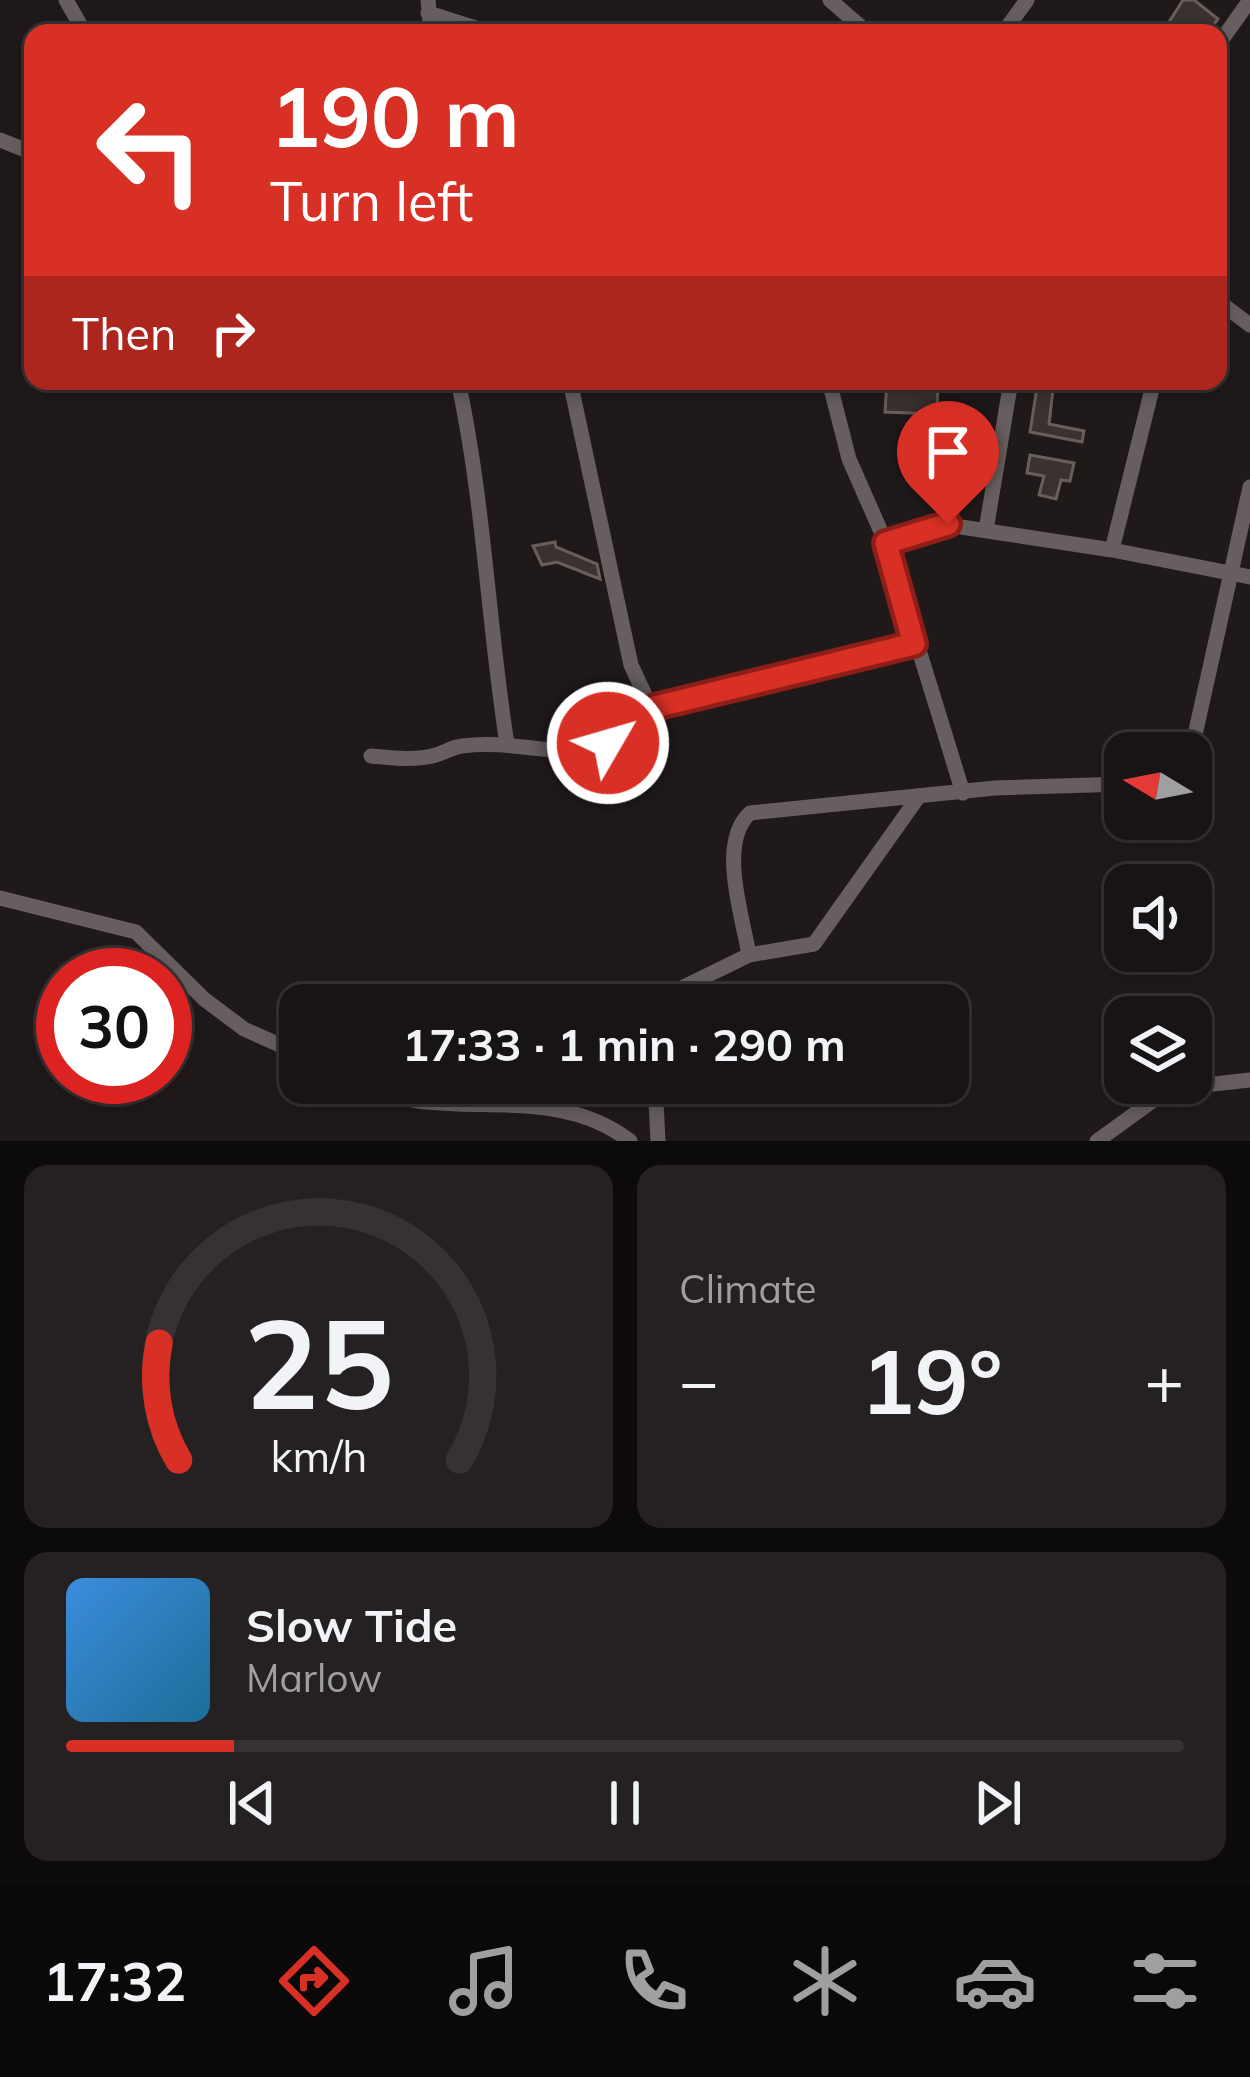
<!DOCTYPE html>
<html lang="en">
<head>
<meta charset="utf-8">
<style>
	:root { --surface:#181314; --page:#252022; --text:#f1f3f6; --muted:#9f9ea0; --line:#363234; --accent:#d93025 }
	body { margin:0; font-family:Mulish,sans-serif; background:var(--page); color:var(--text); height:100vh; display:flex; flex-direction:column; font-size:45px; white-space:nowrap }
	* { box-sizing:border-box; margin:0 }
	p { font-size:39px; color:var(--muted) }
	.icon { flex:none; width:66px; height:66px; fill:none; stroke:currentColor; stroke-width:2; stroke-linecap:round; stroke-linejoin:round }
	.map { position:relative; height:1141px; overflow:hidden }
	.sheet { display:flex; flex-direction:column; gap:24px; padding:24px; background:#0d0a0b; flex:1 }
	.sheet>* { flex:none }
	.top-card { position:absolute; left:24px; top:24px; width:1203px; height:366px; border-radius:24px; box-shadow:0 6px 18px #0003,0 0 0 3px var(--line); background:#d93025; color:#fff; overflow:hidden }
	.needle { width:78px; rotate:280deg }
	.controls { position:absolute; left:1104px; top:732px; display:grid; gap:24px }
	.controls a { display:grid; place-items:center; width:108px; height:108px; border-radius:24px; background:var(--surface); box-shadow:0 6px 18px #0003,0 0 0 3px var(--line); font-size:60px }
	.speed { position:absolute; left:36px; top:948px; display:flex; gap:24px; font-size:60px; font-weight:700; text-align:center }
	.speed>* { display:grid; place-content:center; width:156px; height:156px; border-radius:50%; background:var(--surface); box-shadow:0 6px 18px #0003,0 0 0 3px var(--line); line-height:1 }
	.speed .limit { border:18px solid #d22; background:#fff; color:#111 }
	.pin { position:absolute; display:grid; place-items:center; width:102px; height:102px; color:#fff; margin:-123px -51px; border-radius:50% 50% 50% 0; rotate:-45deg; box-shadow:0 0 12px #0007 }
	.pin .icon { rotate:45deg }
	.me { position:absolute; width:132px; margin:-66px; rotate:52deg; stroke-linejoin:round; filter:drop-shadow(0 0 9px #0008) }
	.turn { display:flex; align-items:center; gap:42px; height:252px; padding:0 48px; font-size:54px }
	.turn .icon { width:156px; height:156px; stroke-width:2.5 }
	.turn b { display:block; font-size:84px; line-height:102px }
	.then { display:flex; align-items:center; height:114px; padding:0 48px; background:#0003; gap:24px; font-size:45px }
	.big { font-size:90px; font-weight:700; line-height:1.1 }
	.sheet .tile { flex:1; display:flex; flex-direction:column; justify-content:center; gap:18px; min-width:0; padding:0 42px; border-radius:24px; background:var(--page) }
	.sheet .dial { align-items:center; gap:0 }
	.dial svg { height:312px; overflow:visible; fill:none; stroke:var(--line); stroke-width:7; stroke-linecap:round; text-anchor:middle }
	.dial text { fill:var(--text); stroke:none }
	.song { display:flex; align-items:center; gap:36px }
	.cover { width:144px; height:144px; border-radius:18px; background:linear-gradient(135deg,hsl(210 70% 55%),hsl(200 70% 35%)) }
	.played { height:12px; border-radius:6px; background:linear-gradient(90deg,var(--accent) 15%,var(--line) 15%) }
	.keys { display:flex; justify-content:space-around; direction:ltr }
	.heat { display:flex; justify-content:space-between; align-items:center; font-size:66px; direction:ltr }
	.sheet .tiles { flex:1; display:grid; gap:24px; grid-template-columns:1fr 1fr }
	.tile:last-child { grid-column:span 2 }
	.trip { position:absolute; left:279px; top:984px; width:690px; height:120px; border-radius:24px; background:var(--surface); box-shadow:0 6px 18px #0003,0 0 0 3px var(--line); font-weight:700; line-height:120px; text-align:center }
	.dock { display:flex; height:192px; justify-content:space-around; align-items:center; background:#0a0808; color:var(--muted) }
	.dock .icon { width:84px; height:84px }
	.dock .selected { color:var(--accent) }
	.dock b { font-size:54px; color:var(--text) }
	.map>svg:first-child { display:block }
</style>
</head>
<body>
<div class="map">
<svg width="1250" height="1141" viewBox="0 0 1250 1141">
	<rect width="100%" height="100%" fill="#20191a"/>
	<path fill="#3a3230" stroke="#685f5d" stroke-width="3" d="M1183 0H1194L1218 19 1207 33H1162Z
		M887 381 938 382 937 414 885 412Z
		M1038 381H1054L1049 424 1084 431 1082 442 1030 432Z
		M1030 455 1074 463 1070 481 1061 480 1056 499 1039 495 1044 476 1027 473Z
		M555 542 556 547 597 564 600 579 557 562 542 565 533 546Z"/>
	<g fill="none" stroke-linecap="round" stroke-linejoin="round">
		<path stroke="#665e5f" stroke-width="15" d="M66 0 85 33
			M428 0 431 33
			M830 0 868 33
			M428 13 491 33
			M1003 33 1027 0
			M1218 45 1250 0
			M0 140 33 153
			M1218 301 1250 325
			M458 381C484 500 488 623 507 744
			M829 381 849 459 886 543 963 793
			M986 530 1011 381
			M886 543 948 525 1112 550 1154 381
			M1112 550 1250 577
			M651 708 914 644
			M1191 753 1250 487
			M371 756C392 758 415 761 436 755 445 752 453 747 462 746 537 736 592 781 651 708L631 665 570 381
			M0 898 136 932 204 999 244 1029 300 1054
			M749 955C743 917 717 843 750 813L995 788 1125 784
			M647 1005 749 955 814 944 919 796
			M357 1083C443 1127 550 1078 630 1141
			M655 1083 658 1141
			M1097 1141 1169 1089 1250 1080"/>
	</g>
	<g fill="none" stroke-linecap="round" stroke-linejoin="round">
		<defs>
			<path id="route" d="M608 743 632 730 651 708 914 644 886 543 948 524"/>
		</defs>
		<use href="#route" stroke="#8d1f18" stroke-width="30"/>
		<use href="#route" stroke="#d93025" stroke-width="21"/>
	</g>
</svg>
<div class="controls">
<a><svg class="needle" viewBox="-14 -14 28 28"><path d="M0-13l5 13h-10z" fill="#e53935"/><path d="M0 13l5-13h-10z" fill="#9f9ea0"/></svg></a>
<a><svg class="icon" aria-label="sound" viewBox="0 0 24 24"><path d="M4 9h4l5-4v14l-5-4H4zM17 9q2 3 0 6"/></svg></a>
<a><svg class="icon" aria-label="layers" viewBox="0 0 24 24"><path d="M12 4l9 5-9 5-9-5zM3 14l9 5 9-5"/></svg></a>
</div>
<div class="speed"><div class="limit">30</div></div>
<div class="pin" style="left:948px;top:524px;background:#d93025"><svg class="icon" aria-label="arrive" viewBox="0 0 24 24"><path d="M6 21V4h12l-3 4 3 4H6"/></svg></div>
<svg class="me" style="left:608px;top:743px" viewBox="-20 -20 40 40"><circle r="17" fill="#d93025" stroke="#fff" stroke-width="3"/><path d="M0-11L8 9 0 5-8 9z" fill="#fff"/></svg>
<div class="trip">17:33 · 1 min · 290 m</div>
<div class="top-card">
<div class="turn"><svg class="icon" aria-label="left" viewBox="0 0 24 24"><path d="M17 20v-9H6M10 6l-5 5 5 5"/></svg><div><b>190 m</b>Turn left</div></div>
<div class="then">Then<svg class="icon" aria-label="right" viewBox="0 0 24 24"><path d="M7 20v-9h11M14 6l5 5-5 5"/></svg></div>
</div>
</div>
<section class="sheet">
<div class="tiles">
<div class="tile dial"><svg viewBox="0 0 100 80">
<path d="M14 69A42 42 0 1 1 86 69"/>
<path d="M14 69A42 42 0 0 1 9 39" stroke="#d93025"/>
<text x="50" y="56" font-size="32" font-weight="700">25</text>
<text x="50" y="72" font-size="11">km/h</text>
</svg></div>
<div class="tile"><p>Climate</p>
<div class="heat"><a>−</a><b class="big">19°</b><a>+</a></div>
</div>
<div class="tile">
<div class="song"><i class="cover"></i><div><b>Slow Tide</b><p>Marlow</p></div></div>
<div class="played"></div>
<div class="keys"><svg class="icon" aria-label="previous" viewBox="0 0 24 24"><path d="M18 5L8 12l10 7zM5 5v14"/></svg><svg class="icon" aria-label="pause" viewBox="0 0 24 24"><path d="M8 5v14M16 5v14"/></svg><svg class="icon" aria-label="next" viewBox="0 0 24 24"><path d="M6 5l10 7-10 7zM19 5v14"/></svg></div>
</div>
</div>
</section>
<nav class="dock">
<b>17:32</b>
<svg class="icon selected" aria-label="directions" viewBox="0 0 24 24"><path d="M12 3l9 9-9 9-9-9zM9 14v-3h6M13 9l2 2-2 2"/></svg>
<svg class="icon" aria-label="music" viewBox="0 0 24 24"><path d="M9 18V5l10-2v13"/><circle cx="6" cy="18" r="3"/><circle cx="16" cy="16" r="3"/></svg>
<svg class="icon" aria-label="phone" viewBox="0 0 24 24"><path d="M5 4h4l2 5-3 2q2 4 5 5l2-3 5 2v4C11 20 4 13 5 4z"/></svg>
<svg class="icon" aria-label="climate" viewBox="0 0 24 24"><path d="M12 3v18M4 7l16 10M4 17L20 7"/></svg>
<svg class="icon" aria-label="car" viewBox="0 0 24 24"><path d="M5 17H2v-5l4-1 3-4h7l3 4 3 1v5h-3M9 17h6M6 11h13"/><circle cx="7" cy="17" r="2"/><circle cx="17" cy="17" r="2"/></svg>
<svg class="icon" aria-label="filters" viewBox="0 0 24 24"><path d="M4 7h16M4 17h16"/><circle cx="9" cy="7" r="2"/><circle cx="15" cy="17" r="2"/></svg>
</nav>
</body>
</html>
